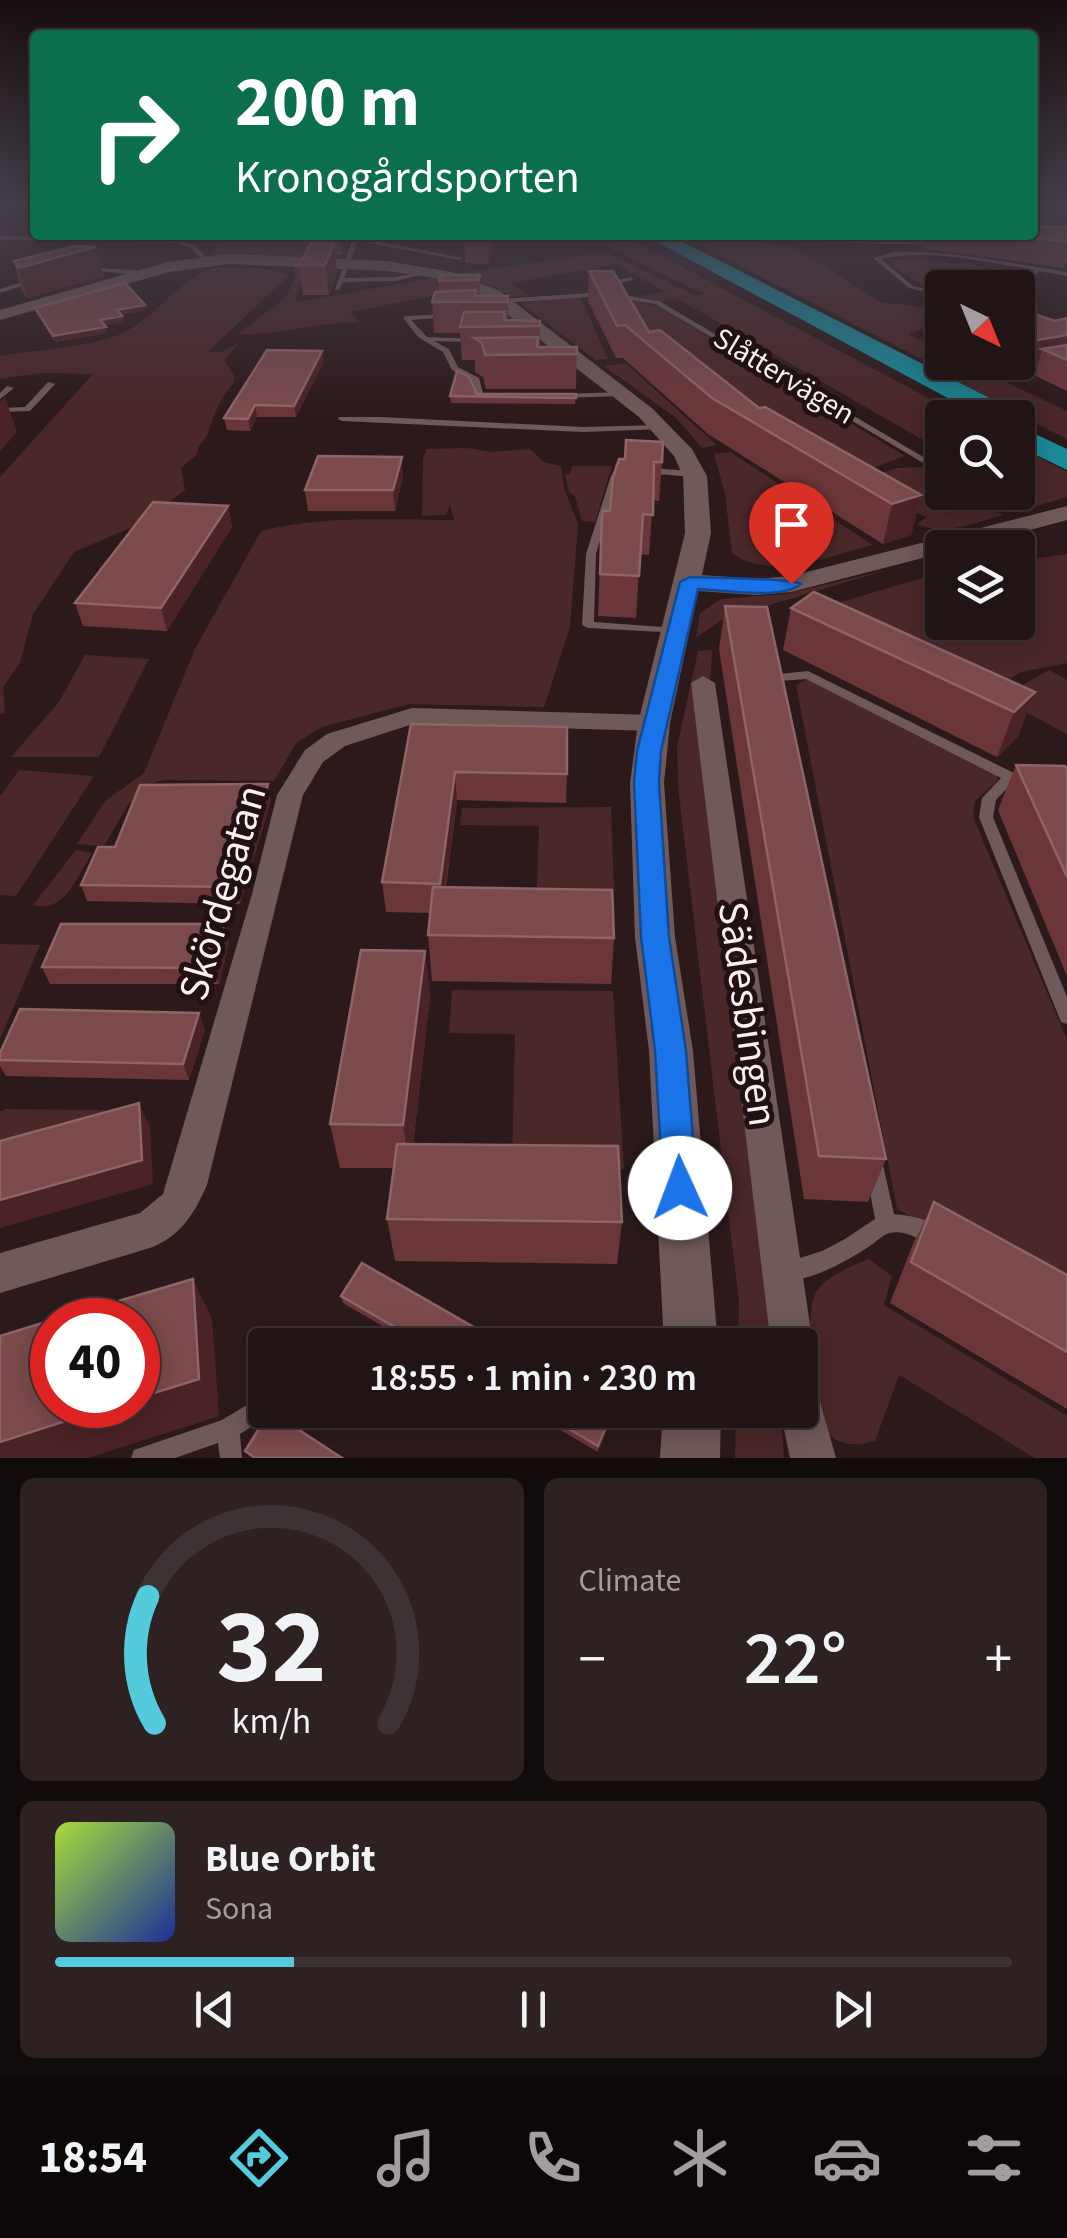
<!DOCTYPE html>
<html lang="en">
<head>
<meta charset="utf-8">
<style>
	:root { --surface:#211414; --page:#2d2122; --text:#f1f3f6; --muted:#a29ea0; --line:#3e3334; --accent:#54cadd }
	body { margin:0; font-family:"Source Sans 3",sans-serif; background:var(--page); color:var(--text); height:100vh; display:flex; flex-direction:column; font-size:38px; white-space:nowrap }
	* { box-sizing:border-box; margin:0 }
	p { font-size:32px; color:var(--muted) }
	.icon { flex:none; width:55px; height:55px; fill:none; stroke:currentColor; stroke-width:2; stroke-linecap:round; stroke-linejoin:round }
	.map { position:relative; height:1458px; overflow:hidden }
	.details { display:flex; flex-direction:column; gap:20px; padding:20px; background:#120b0b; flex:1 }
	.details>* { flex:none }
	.top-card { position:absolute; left:30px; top:30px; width:1008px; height:210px; border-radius:10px; box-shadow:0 5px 25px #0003,0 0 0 2px var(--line); background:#0b6e4f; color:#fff; overflow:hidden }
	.needle { width:65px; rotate:137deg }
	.buttons { position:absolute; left:925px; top:270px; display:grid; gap:20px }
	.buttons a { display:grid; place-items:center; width:110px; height:110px; border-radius:10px; background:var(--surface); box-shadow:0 5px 25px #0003,0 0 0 2px var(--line); font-size:50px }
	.speed { position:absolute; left:30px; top:1298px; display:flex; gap:20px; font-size:50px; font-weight:700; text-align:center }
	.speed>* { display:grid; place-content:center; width:130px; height:130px; border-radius:50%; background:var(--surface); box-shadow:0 5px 25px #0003,0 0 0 2px var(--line); line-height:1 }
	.speed .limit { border:15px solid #d22; background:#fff; color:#111 }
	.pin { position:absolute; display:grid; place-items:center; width:85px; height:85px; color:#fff; margin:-102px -42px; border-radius:50% 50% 50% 0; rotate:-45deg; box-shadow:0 0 10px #0007 }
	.pin .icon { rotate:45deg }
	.me { position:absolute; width:110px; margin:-55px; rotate:358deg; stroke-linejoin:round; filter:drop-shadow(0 0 8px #0008) }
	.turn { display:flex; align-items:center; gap:35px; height:210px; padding:0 40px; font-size:45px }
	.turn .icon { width:130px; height:130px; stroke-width:2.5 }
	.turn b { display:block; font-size:70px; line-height:85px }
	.big { font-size:75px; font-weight:600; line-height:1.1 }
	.details .widget { flex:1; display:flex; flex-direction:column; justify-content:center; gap:15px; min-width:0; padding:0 35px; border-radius:15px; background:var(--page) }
	.details .dial { align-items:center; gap:0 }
	.dial svg { height:260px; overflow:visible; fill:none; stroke:var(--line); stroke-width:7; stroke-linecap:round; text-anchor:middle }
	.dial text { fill:var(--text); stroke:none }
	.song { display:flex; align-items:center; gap:30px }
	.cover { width:120px; height:120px; border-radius:15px; background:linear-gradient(135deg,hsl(80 70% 55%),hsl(230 70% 35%)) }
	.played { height:10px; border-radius:5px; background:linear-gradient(90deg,var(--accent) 25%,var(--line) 25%) }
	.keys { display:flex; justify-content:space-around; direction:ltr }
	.heat { display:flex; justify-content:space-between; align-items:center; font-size:55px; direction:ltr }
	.details .tiles { flex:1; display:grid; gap:20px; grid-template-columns:1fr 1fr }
	.widget:last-child { grid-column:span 2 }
	.trip { position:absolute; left:248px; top:1328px; width:570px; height:100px; border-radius:10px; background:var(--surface); box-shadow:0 5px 25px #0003,0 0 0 2px var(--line); font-weight:600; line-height:100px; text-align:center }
	.tabs { display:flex; height:160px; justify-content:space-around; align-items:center; background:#0d0808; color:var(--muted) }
	.tabs .icon { width:70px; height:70px }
	.tabs .current { color:var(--accent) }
	.tabs b { font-size:45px; color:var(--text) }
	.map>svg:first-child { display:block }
</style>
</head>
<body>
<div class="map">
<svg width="1067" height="1458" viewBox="0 0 1067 1458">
	<rect width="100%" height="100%" fill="#2c1a1b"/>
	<path fill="#4a2729" d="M222 235H322L312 258 211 257Z
		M583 235H622L964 417 942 418V451L678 299 659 302 639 296 665 292 616 264 511 283 529 295 513 297 462 273 607 252 696 296 704 294Z
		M680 235H762L759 238 768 244 792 246 881 302 922 307 939 314 936 324 908 334 942 351V362L966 363 1067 411V439L961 386 924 360Z
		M915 258 1029 272 1018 288H942V291L927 289 894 267 895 260Z
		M292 265 307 266 295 302 434 278 468 289 351 312 360 323C318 321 280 336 238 334L286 297 296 275Z
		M219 267 264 269 289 275 208 352H221L241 342 224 360 234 375V382C220 399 214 414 208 433 205 442 198 443 197 454L181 468 185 490 137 525 74 552 33 614 20 663 3 687 5 713 0 714V477L93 374 41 373 0 379V356C35 350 84 347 116 336 154 322 182 273 219 267Z
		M580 296 608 359 596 360 520 303Z
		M627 299 659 307 905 456 840 480 663 355Z
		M625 363 717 445 702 448 676 418 604 366Z
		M1018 446 1067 472V497L1036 506 1013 493 1018 492Z
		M467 448 492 452 530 449 544 462 561 466 564 488 578 524 570 627 544 707 409 704 322 727 296 743 274 781 163 780 145 786 139 800 129 803 104 846 77 844 105 801 144 773 195 649 261 531C324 515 389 520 454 520L450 504 446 515 422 516 423 459 427 449Z
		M730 452 873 545C831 555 770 582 732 553L725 494 714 454Z
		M572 466H612L595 522 582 521 575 496 569 492 565 474H570Z
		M925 467 942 478V492L966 493 1003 515C974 523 946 536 917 524L927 517 846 484 897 468Z
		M1067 554V663L1021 672 990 691 801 614 942 572V622H1018V561Z
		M887 570 723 619 696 638 700 613 721 599 785 594Z
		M712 650 706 765 774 1345H738L739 1303 678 786 677 747 698 651Z
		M85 655 149 659 99 757H11L59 702Z
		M1049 670 1067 680V734L999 698Z
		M807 679 997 775 998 780 975 801 973 817 1067 1040V1304L897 1209 796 685Z
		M19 770 94 776 16 896 0 895V796Z
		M611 807 615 919 536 918 539 826 460 825 462 808Z
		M76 850 92 853C78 875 64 915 33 905Z
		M0 944 40 945 0 1039Z
		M452 990 613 991 624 1169 512 1168 515 1034 449 1033Z
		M5 1109 104 1110 106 1112 0 1145V1112Z
		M869 1259 892 1276 884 1305 1067 1416V1458H1035L899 1375 875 1441C858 1446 837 1447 826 1430 813 1410 804 1311 816 1292 828 1275 851 1266 869 1259Z
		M736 1410H780L784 1458H735Z"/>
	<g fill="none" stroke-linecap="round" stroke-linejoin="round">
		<path fill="#6f5959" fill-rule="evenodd" d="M354 235H360L359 238 463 258 460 260 358 241 344 278 396 277 428 270 431 272 396 281 343 282 339 290H335Z
			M0 236 174 239 194 245 210 261 205 262 190 247 174 243 0 240Z
			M779 238 935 241 938 243 935 245 777 241Z
			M893 252C952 250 1009 263 1067 272V276L1039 271 1018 296V290L1034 270C985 262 929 248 881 259L913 286 942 292V296L909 288 873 258Z
			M87 267 144 271 147 273 144 275 85 270Z
			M631 277 633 280 604 286 601 284Z
			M33 279 35 282 0 293V289Z
			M605 292 659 301 942 468V474L655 304 605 296 501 303 498 301 501 299Z
			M449 314 452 316 451 317 411 320 427 337 479 339 481 340 477 342 434 341 449 349 458 367 479 378 483 393H497V397H477L472 381 452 370 443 352 418 337 403 318 406 316Z
			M1067 361V365L1016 375 1012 373Z
			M48 382 55 384 30 411 0 412V408L25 407Z
			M7 386 14 388 0 399V393Z
			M624 392V396H621L559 398 555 396 559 394Z
			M339 417H381L583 427 662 425 666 427 662 429 583 432 342 421 338 419Z
			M622 468 626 471 619 477 596 554 594 622 676 628 680 629 682 631 680 633 588 628 582 625 586 554 611 476Z
			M647 468 694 471 698 474 694 477 644 473 643 471Z
			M974 492H985L998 501 993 504Z
			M808 671 1030 781 1032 784 1025 789 1012 783 996 800 993 817 1067 997V1024L1061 1022 979 817 982 798 1001 778 806 679 779 681 778 688 774 689 768 685 769 675Z
			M874 1156 881 1159 883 1165 894 1214C912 1216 936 1219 945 1237L942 1244 935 1247C921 1241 906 1229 890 1233 883 1234 875 1243 870 1246 850 1259 803 1287 781 1278L778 1271 781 1264 822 1251 845 1239 875 1219 865 1165 867 1159Z
			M265 1394V1410H274L273 1413 240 1434 242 1458H220L218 1443 175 1458H131L134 1450 222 1420Z"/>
		<path fill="#6f5959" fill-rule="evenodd" d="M703 676 715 683 813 1345 807 1360 800 1363V1345H771L691 683Z
			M412 708 654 715 666 723 654 731 413 724 345 746 323 762 303 795 207 1185C194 1214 181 1236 150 1248L0 1293V1253L140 1213 163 1194 252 894 277 795 305 750 327 734Z
			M800 1377 815 1384 836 1458H790L780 1410H800Z"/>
		<path fill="#6f5959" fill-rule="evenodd" d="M230 254 387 261 452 272 500 291 653 409 692 449 707 476 711 533 702 575 756 579 791 576 1067 506V520L963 548H942V553L791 592 756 595 698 591 670 723 664 783 675 937 693 1051 718 1345H664L649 1051 635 937 630 783 638 723 685 533 683 476 674 456 639 417 488 299 442 279 387 271 230 264 169 272 0 320V310L168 262Z
			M663 1410H721L720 1458H660Z"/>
		<path fill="#1a8a98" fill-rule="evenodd" d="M644 235H669L1017 412 1021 418 1018 423V418H985Z
			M1018 426 1067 449V470L1018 446Z"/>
	</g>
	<path fill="#6b363a" d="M1067 227V260L1064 268 921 248 924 235H1032Z
		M320 235H353L343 255H335L337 273 329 295H303L299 265 321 243Z
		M464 235H496L488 264 465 263Z
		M14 261 104 276 27 298 22 291Z
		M589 271 649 332 759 408 921 495 911 535 883 544 708 434 623 358H616L588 301Z
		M480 275V296H508V320L540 321V347H577L576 389H486L483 377 475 372V360H462L460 333H434L432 302 439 291V281Z
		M942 305V334L933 330 939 306Z
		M35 308 146 311 121 315 124 322 104 325 107 333 55 342 37 313Z
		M1018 309 1055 321 1067 318V391L1034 375 1038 364 1019 368 1007 362H1018Z
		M324 362 296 417H257L250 431 227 430 224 418Z
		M477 394H576L575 404 451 403 450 396Z
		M619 459 662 462 659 501 653 500 649 555 640 554 636 618 598 616 602 515 610 511Z
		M403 477 395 511H308L305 490Z
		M228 506 232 527 167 631 83 626 75 603Z
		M725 606 886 1159 868 1202 804 1199 719 649Z
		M791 608 1035 692 1018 736 997 757 783 650Z
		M411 724 567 774 566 803 457 800 446 887 614 938 611 984 432 981 428 935 430 913 386 912 382 882Z
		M1016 765 1067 769V976L998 810Z
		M271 800 240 904 87 901 81 885 115 847Z
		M224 924 229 941 219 984H50L42 967Z
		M425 951 430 997 413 1144 622 1222 617 1264 395 1261 387 1219 394 1168H340L330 1124Z
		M205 1029 189 1080 6 1076 0 1066V1053Z
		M934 1202 1067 1275V1409L890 1303 913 1244Z
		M341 1296 505 1345H415L343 1303Z
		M526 1410H614L598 1452Z"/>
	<path fill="#4b2225" d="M341 235H353L343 255Z
		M488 235H496L488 264Z
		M334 244 337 273 329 295 325 265Z
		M96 247 104 276 27 298 18 268Z
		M145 305 146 311 119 315 117 310Z
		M122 316 124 322 102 326 100 320Z
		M106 327 107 333 55 342 53 336Z
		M1067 335V359L1042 349 1038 364 1019 368 1026 342Z
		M322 351 324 362 296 417 294 406Z
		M5 397 17 432 0 451V402Z
		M255 405 257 417 250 431 248 419Z
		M402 457 403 477 395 511 393 490Z
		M921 495 911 535 883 544 892 504Z
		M228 506 232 527 167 631 161 608Z
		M1035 692 1018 736 997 757 1014 712Z
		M455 772 457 800 442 913 440 884Z
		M268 784 271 800 240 904 235 887Z
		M224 924 229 941 219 984 213 968Z
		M425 951 430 997 410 1168 403 1125Z
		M199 1013 205 1029 189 1080 183 1064Z
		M139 1103 150 1127 153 1184 0 1228V1200Z
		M193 1279 212 1319 219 1416 88 1458H0V1442L116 1405H138V1398Z
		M614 1410V1414L598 1452V1446Z"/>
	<path fill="#7b4a4d" stroke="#8f6466" stroke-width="2.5" d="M1032 226 1067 227V242L1009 235H1032Z
		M311 243 334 244 325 265H299Z
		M75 246 96 247 18 268 14 261Z
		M589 271H613L649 332 660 330 759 408 765 407 921 495 892 504 712 398 625 325 617 326Z
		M441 275H480L478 280 439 281Z
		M125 283 145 305 117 310 122 316 100 320 106 327 53 336 35 308Z
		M476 290 475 296H508L507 302H432L435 292Z
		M1018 309 1055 321 1067 318V335L1026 342 1018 338Z
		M464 312H505L504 320 540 321V326L460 327Z
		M538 337 537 347H577V354L485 355 482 343 474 338Z
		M1067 345V360L1042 349Z
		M267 350 322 351 294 406 255 405 248 419 224 418Z
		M457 371 469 377 477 394H576V398L450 396Z
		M626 440 663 442 662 462H654L653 515 643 514 639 576 600 574 602 515 603 511H610L613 477 619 459H625Z
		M318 456 402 457 393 490H305Z
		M153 502 228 506 161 608 75 603Z
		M814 592 1035 692 1014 712 791 608Z
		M725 606 767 607 886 1159 819 1156Z
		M411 724 567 727V774L455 772 440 884 382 882Z
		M1016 765 1065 766 1067 769V877Z
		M268 784 235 887 81 885 98 847H115L140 785Z
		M433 887 612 890 614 938 428 935Z
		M61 924H224L213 968 42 967Z
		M361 950 425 951 403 1125 330 1124Z
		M20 1009 199 1013 183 1064 0 1060V1053Z
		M139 1103 142 1160 0 1200V1141Z
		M397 1144 618 1146 622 1222 387 1219Z
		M934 1202 1067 1275V1352L911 1262Z
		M362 1263 505 1345H426L341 1296Z
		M193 1279 199 1379 138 1398V1320H54Z
		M52 1320V1405H116L0 1442V1336Z
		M537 1410H613L598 1446Z
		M270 1411 342 1458H255L245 1451Z"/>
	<linearGradient id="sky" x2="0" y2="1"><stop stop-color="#180e0f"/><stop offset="0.5" stop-color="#453e4a"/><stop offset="1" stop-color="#453e4a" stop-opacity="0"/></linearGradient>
	<rect width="1067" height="413" fill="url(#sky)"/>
	<path fill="#1a73e8" stroke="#114b97" stroke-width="2.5" d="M690 577C708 578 794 578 801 584 781 600 724 590 698 589L661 751 659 783 669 937 686 1051 697 1188 692 1200 680 1205 668 1200 663 1188 655 1051 641 937 634 783 637 751 680 582Z"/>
	<g text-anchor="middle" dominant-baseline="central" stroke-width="10" stroke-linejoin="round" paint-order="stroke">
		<g font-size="30" fill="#fcefef" stroke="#221112">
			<text transform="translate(784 376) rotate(31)">Slåttervägen</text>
		</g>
		<g font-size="42" fill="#fcefef" stroke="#221112">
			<text transform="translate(223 893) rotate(-74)">Skördegatan</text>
			<text transform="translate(747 1014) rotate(82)">Sädesbingen</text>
		</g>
	</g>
</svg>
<div class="buttons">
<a><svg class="needle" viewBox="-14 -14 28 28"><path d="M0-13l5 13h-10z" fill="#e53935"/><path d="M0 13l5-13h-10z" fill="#a29ea0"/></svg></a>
<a><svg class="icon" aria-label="search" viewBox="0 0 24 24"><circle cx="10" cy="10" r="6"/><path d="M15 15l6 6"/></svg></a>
<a><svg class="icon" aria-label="layers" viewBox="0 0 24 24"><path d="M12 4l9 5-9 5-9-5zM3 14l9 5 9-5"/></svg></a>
</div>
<div class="speed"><div class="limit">40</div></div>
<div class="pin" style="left:791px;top:584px;background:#d93025"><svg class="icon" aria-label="arrive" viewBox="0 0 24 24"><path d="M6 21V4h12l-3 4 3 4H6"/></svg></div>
<svg class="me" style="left:680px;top:1188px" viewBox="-20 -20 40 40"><circle r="19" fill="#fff"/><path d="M0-13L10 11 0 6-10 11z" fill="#1a73e8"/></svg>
<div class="trip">18:55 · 1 min · 230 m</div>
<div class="top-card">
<div class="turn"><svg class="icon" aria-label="right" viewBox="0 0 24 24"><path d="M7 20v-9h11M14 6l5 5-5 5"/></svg><div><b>200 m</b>Kronogårdsporten</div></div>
</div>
</div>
<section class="details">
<div class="tiles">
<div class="widget dial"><svg viewBox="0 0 100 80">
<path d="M14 69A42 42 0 1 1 86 69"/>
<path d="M14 69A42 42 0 0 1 12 30" stroke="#54cadd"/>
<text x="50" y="56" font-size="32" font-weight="700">32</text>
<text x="50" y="72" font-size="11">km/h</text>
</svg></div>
<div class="widget"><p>Climate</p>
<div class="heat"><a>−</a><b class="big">22°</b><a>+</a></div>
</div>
<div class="widget">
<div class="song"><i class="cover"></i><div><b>Blue Orbit</b><p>Sona</p></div></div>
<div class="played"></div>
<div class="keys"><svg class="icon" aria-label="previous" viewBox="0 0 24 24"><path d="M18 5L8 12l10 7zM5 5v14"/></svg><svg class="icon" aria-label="pause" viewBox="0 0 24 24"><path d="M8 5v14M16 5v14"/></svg><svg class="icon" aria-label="next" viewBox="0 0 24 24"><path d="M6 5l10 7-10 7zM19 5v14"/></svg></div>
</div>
</div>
</section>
<nav class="tabs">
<b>18:54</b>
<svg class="icon current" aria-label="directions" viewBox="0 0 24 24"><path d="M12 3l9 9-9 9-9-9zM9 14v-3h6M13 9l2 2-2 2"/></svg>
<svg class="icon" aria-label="music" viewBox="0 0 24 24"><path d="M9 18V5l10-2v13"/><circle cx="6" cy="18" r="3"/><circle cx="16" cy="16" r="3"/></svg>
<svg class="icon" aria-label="phone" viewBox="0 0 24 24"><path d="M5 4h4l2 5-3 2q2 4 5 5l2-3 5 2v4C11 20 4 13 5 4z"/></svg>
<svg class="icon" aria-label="climate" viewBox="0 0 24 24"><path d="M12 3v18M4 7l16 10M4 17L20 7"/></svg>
<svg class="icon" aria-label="car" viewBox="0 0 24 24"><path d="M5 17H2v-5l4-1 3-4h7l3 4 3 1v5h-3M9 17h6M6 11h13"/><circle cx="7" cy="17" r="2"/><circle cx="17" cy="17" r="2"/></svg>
<svg class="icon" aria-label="filters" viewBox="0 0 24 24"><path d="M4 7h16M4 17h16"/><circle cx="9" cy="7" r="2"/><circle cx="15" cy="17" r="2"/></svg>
</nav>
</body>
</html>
